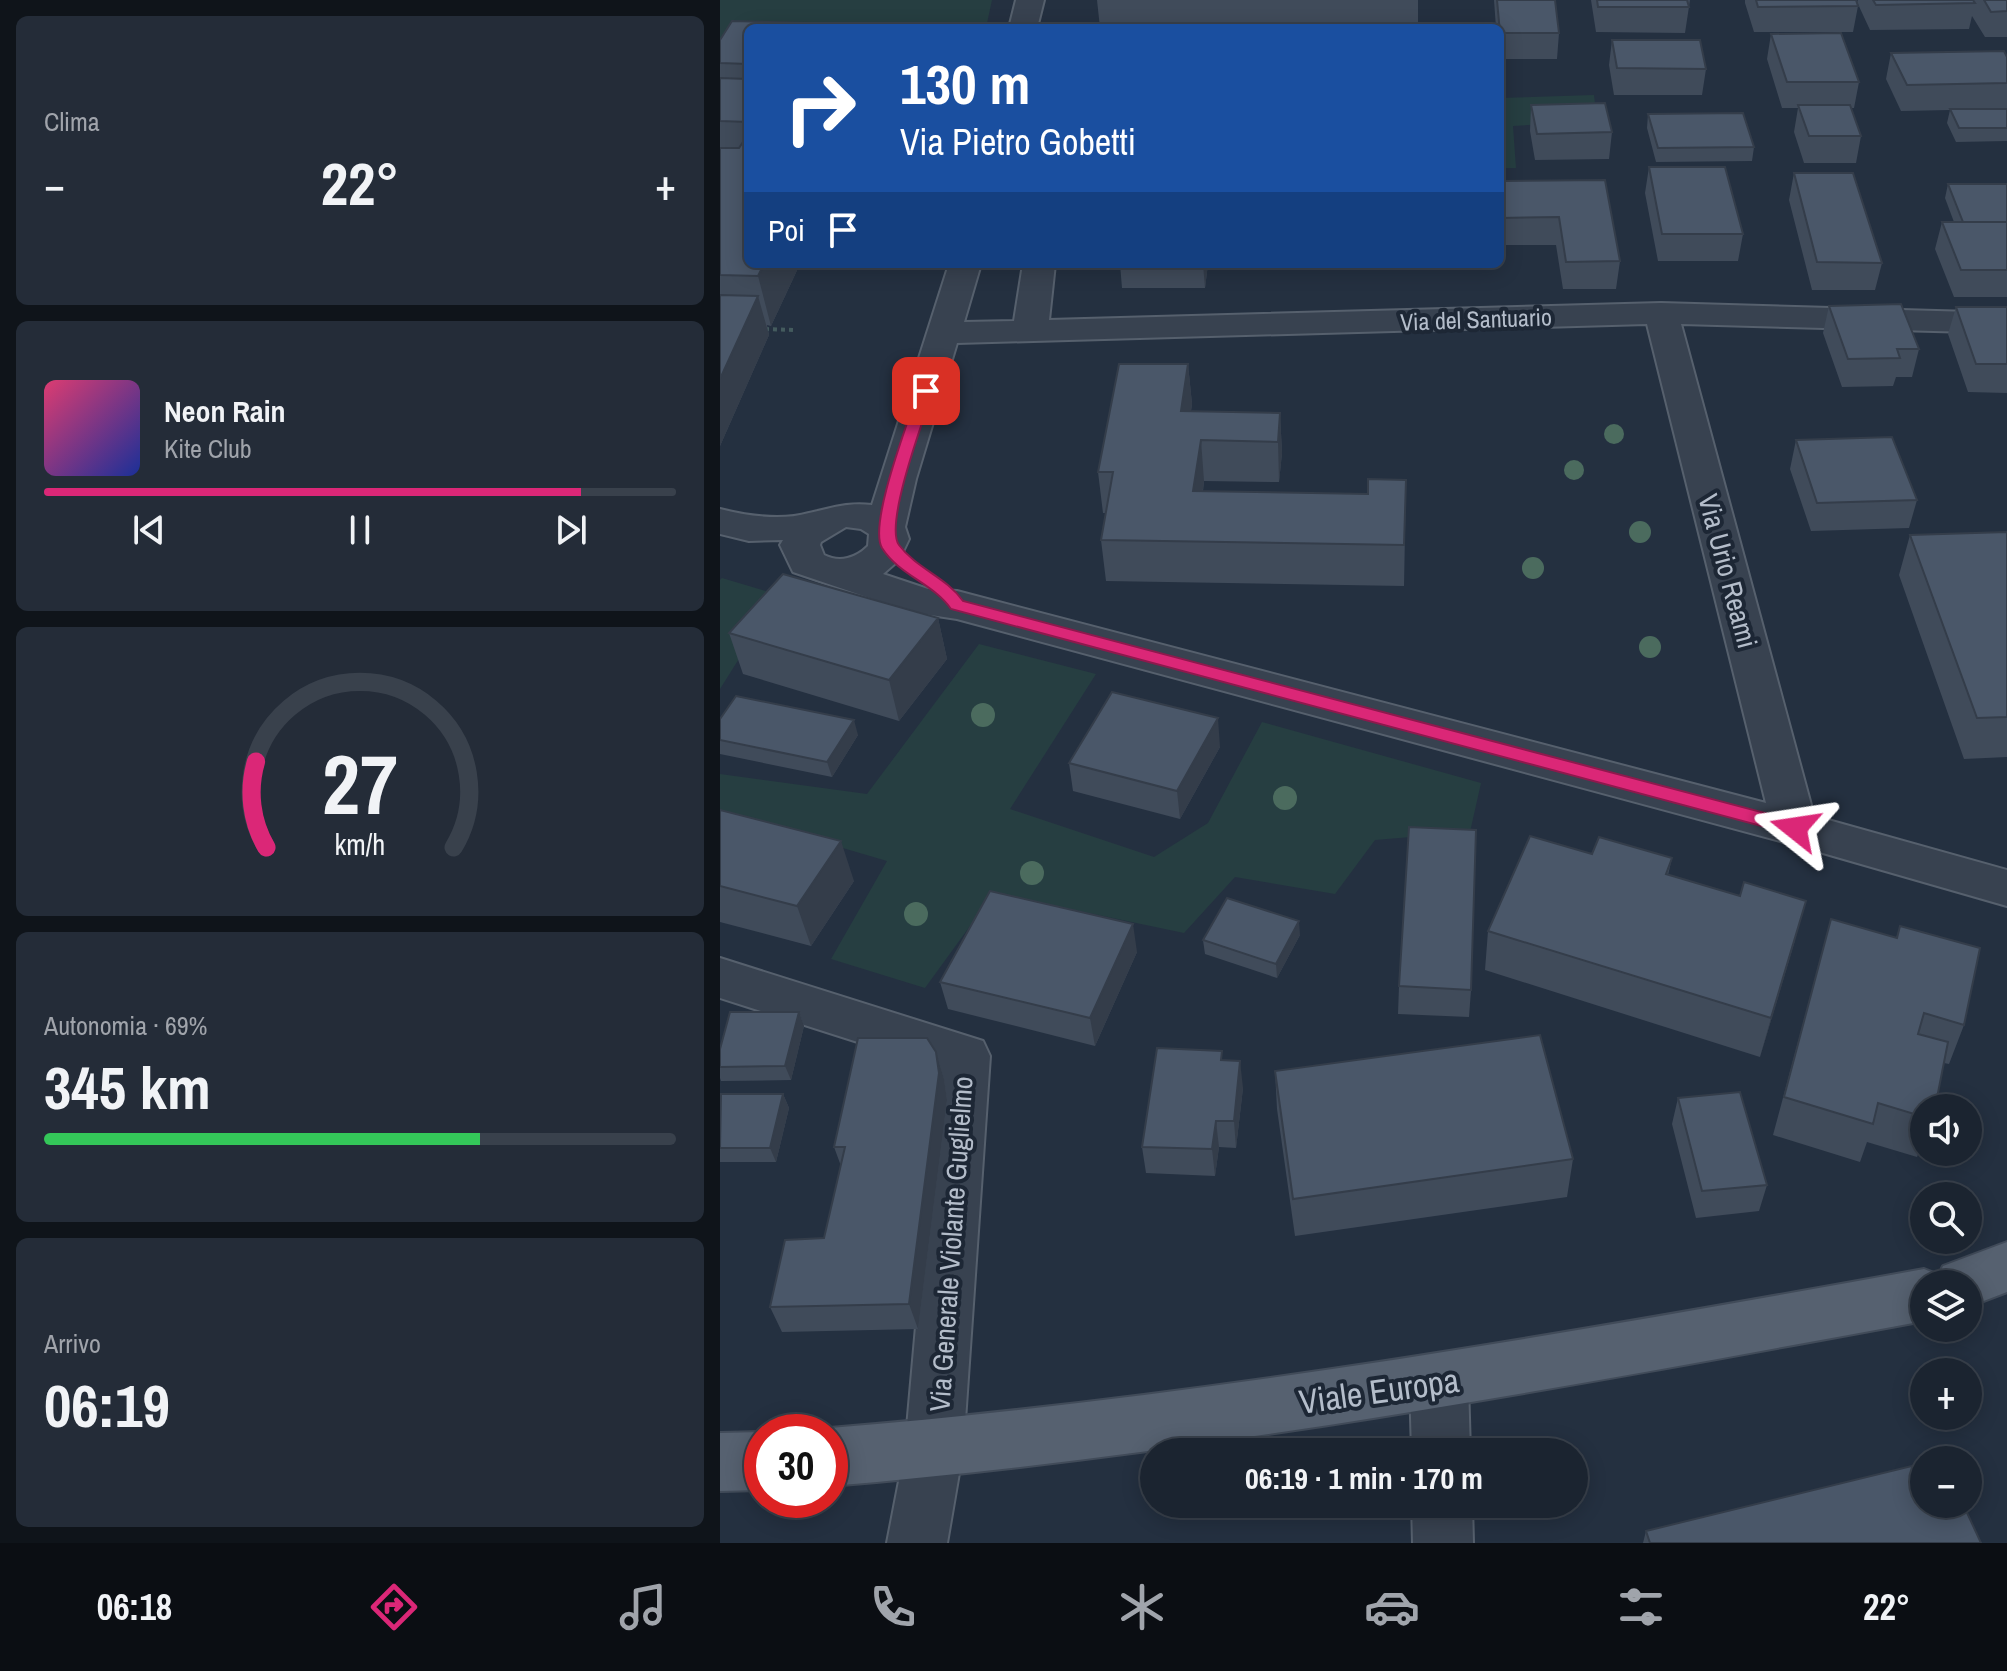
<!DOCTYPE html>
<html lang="it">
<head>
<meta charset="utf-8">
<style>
	:root { --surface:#1b2430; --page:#242c38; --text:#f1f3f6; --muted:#a0a4ab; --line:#39414c; --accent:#db2777 }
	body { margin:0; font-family:"Archivo Narrow",sans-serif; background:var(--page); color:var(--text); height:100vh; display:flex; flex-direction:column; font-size:30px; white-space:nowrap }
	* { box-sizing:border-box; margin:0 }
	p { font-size:26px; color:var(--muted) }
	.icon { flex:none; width:44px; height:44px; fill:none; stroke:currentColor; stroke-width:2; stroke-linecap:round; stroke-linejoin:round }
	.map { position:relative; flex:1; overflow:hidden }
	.side { display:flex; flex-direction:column; gap:16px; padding:16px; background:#0f141a; width:720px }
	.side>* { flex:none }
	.banner { position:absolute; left:24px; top:24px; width:760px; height:244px; border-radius:12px; box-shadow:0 4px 20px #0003,0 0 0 2px var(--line); background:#1a4fa0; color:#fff; overflow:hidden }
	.buttons { position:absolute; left:1190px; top:1094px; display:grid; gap:16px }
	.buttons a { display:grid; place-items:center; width:72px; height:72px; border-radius:50%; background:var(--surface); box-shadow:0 4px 20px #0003,0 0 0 2px var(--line); font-size:40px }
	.speed { position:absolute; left:24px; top:1414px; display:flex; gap:16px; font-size:40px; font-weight:700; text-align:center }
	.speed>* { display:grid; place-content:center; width:104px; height:104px; border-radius:50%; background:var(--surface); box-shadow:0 4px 20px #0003,0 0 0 2px var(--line); line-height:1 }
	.speed .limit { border:12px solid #d22; background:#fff; color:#111 }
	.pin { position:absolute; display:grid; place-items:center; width:68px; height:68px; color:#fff; margin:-34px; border-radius:16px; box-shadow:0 4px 12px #0006 }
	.me { position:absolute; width:88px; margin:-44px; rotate:285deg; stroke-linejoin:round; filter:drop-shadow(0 0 6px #0008) }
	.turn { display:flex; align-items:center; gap:28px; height:168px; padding:0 24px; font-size:36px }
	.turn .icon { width:104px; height:104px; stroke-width:2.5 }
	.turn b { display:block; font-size:56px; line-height:68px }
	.then { display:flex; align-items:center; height:76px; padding:0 24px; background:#0003; gap:16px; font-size:30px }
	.big { font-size:60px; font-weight:700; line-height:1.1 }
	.side .tile { flex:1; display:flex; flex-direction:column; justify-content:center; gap:12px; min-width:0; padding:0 28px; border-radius:12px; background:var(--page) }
	.side .dial { align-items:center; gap:0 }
	.dial svg { height:208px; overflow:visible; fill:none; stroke:var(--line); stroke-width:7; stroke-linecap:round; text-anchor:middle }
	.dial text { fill:var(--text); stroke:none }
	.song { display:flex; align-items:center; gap:24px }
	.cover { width:96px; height:96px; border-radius:12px; background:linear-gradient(135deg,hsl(340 70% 55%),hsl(230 70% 35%)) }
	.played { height:8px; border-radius:4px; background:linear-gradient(90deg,var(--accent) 85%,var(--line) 85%) }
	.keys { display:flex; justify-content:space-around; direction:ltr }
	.heat { display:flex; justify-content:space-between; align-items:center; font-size:44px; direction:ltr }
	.charge { height:12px; border-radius:6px; background:linear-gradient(90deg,#34c759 69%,var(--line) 0) }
	.trip { position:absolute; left:420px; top:1438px; width:448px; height:80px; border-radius:40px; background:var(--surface); box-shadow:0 4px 20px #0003,0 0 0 2px var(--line); font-weight:700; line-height:80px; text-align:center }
	.tab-bar { display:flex; height:128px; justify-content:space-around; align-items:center; background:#0b0e13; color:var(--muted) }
	.tab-bar .icon { width:56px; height:56px }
	.tab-bar .on { color:var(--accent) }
	.tab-bar b { font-size:36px; color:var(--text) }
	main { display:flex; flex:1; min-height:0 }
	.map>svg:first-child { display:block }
</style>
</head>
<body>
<main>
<section class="side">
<div class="tile"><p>Clima</p>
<div class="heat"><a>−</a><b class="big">22°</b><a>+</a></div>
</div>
<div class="tile">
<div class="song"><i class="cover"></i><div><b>Neon Rain</b><p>Kite Club</p></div></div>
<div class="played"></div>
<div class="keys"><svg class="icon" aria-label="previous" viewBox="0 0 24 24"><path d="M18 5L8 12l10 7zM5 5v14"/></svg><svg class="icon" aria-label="pause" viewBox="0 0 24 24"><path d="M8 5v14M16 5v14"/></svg><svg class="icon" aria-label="next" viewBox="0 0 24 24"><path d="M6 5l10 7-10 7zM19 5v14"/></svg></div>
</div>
<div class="tile dial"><svg viewBox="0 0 100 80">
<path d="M14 69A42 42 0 1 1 86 69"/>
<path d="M14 69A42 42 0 0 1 10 36" stroke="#db2777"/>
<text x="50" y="56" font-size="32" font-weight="700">27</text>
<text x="50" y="72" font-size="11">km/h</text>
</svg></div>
<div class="tile"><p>Autonomia · 69%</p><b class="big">345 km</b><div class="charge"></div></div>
<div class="tile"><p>Arrivo</p><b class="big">06:19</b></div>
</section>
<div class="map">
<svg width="1287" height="1543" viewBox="0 0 1287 1543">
	<rect width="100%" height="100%" fill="#243040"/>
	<path fill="#263e41" d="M0 0H272L266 28H28L0 48Z
		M874 95 877 121 793 126 796 168H780V98Z
		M2 578 59 595 0 689V580Z
		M259 644 376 674 290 809 434 857 488 823 542 722 761 783 750 832 655 840 615 894 515 877 464 933 274 893 205 988 111 959 167 861 0 812V774L147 794Z"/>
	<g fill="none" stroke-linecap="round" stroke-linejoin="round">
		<defs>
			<path id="minor" d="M296 0H324L317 28H289Z
				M229 264H261L244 322 294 321 303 264H335L329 320 941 303 1287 313V333L961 324 1094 816 1287 870V906L1075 845 237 619 191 612 73 572 60 545 63 540 29 541 0 534V509C28 516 61 521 89 513 112 508 128 502 152 505ZM927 324 1046 803 237 591 208 589 163 574 179 560 189 539 185 527 196 479 237 343ZM126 527 141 529 149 534 148 546C136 558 120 563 104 555L100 545 101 542Z
				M0 958 263 1041 270 1056 243 1450 227 1543H167L185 1450 219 1068 0 998Z
				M719 1356 739 1364 748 1383 750 1452H692L690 1383 699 1364Z
				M692 1504H752L753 1543H693Z"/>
			<path id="major" d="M1287 1242V1292L1248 1307V1284H1204V1321C841 1388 479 1455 110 1486V1432H101L110 1428C478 1398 841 1335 1204 1269L1219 1275 1223 1266Z
				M42 1432V1490L0 1491V1433Z"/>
		</defs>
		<use href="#minor" stroke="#56606d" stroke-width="4"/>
		<use href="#major" stroke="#414b59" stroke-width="4"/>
		<path stroke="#445b5e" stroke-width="4" stroke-dasharray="4 4" stroke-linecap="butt" d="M45 329 76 330"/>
		<use href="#minor" fill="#384250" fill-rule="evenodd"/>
		<use href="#major" fill="#566170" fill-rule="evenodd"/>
	</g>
	<g fill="#4b6b5e">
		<circle cx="894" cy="434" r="10"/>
		<circle cx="854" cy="470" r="10"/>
		<circle cx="920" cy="532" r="11"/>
		<circle cx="813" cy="568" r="11"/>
		<circle cx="930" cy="647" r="11"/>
		<circle cx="263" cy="715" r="12"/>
		<circle cx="565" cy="798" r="12"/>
		<circle cx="312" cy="873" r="12"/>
		<circle cx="196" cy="914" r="12"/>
	</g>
	<path fill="#404b5a" d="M377 0H698V28H380Z
		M774 0H835L839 33 837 59H780V28H776Z
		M871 0H970L965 33 876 32Z
		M1025 0H1136L1138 6 1133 32H1034L1025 3Z
		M1138 0H1287V37H1265L1252 16 1249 29 1150 30 1137 2Z
		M28 28V264H80L51 326 47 325 49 335 0 446V40Z
		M1051 34 1139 82 1134 108H1131L1141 136 1136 163H1084L1074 132 1078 108H1062L1047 59Z
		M892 40 986 69 982 95H894L889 65Z
		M1171 53 1287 57V141L1236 142 1227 123 1230 110 1181 111 1166 79Z
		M811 105 892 132 889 159 815 160 810 131Z
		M928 114 1034 147 1032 161 936 162 927 128Z
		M929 167 1023 234 1018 261H938L925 193Z
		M1074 173 1162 263 1155 290H1092L1069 200Z
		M885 180 900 261 896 289H843L836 245H780V181Z
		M1228 184H1287V297H1234L1215 249 1222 222H1234L1225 198Z
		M400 264H488L485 288H402Z
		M1109 306 1199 349 1192 377H1176L1173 386 1122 387 1103 333Z
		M1236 307H1287V393L1248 392 1228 334Z
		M468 364 472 404 471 411 560 413 562 453 559 482 484 481 483 491 648 494 686 480 684 586 386 581 381 540 386 513H383L378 472Z
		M1076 440 1197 500 1189 528 1091 531 1070 469Z
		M1287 532V757L1244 759 1179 575 1190 535Z
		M218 618 227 659 179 721 23 674 9 633Z
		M0 719 138 735 112 777 0 754Z
		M500 747 460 819 353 791 349 763Z
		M0 810 134 881 91 946 0 922Z
		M872 854 952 858 948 875 1075 940 1040 1057 765 970 768 931Z
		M1111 919 1176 938 1180 926 1244 1025 1229 1064 1224 1063 1204 1108V1140L1197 1157 1147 1142 1140 1162 1053 1135Z
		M580 935 557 978 485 954 483 940Z
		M417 952 375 1046 228 1009 220 982Z
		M679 986 751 990 749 1017 678 1014Z
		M79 1012 84 1026 71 1080 1 1081 0 1078V1049Z
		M216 1052 224 1079 227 1100 198 1329 62 1332 50 1307 104 1238 121 1166 114 1147Z
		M502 1061 523 1088 516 1148 499 1147 495 1176 426 1173 422 1147Z
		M555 1071 853 1159 847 1197 575 1236 557 1109Z
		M63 1094 69 1108 56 1162H0V1097Z
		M958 1098 1047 1185 1039 1211 976 1218 952 1124Z
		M926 1531 1261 1543H923Z"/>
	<path fill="#343d4a" d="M44 264H80L51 326 38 276Z
		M483 264H488L485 288Z
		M38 296 49 335 0 446V379Z
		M468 364 472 404 465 451 461 411Z
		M560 413 562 453 559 482 558 442Z
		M481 440 484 481 477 531 473 491Z
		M218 618 227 659 179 721 169 680Z
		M498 718 500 747 460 819 457 791Z
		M134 720 138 735 112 777 107 762Z
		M121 841 134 881 91 946 77 906Z
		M1086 901 1075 940 1040 1057 1051 1018Z
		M579 921 580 935 557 978 556 964Z
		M413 924 417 952 375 1046 370 1018Z
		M79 1012 84 1026 71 1080 65 1066Z
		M216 1052 224 1079 227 1100 198 1329 189 1304Z
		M520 1061 523 1088 516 1148 514 1121Z
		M63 1094 69 1108 56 1162 50 1148Z
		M496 1121 499 1147 495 1176 492 1149Z"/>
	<path fill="#4a5769" stroke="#343d4a" stroke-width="2" d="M777 0H835L839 33H780Z
		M877 0H967L969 7H878Z
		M1036 0H1136L1138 6 1038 7Z
		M1153 0H1253L1255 3 1156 5Z
		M1264 0H1287V11L1271 12Z
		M12 21 233 27 28 28V64L0 63V40Z
		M1121 33 1139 82H1067L1051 34Z
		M892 40H980L986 69 897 68Z
		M1284 51 1287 57V83L1187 85 1171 53Z
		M0 78 28 79V122L0 121Z
		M885 103 892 132 817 134 811 105Z
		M1078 105H1130L1141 136H1089Z
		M1230 109H1287V128H1239Z
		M1023 113 1034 147 938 148 928 114Z
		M23 142H28V264H44L38 276 0 275V148H19Z
		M929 167H1005L1023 234H942Z
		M1074 173H1133L1162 263 1097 262Z
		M885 180 900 261 846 262 839 217 780 218V181Z
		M1228 184H1287V222H1243Z
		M1222 222H1287V270H1241Z
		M0 295 38 296 0 379Z
		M1181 304 1199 349H1177L1180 358 1128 359 1109 306Z
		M1236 307H1287V364H1256Z
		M399 364H468L461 411 560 413 558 442 481 440 473 491 648 494V479L686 480 684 545 381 540 393 472H378Z
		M1172 437 1197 500 1097 503 1076 440Z
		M1287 532V717L1257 718 1190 535Z
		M63 574 218 618 169 680 9 633Z
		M392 692 498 718 457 791 349 763Z
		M16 696 134 720 107 762 0 740V719Z
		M0 810 121 841 77 906 0 886Z
		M689 827 756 830 751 990 679 986Z
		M810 836 872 854 879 837 952 858 946 874 1020 896 1024 882 1086 901 1051 1018 768 931Z
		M270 891 413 924 370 1018 220 982Z
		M507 898 579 921 556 964 483 940Z
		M1111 919 1177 938 1180 926 1260 948 1244 1025 1204 1013 1198 1034 1228 1042 1215 1108H1204V1117L1158 1103 1153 1124 1064 1097Z
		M10 1012H79L65 1066 0 1067V1049Z
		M820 1035 853 1159 573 1199 555 1071Z
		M138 1038H207L216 1052 219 1073 189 1304 50 1307 65 1240 104 1238 125 1147H114Z
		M437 1048 502 1051 501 1060 520 1061 514 1121H496L492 1149 422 1147Z
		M1020 1092 1047 1185 982 1191 958 1098Z
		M1 1094H63L50 1148H0Z
		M1204 1463V1504H1243L1261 1543H930L926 1531Z"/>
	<path fill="#db2777" stroke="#8e194d" stroke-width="2" d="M206 387 213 391C204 418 164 525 179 545 197 569 226 577 243 601L1075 821 1085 828 1075 835 231 609C214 584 179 575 162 548 148 524 189 420 198 391Z"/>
	<g text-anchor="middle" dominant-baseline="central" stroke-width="8" stroke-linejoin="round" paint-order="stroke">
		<g font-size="24" fill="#b4bdca" stroke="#1d2735">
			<text transform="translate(756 319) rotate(-2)">Via del Santuario</text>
		</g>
		<g font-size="28" fill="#b4bdca" stroke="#1d2735">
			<text transform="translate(1008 571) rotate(75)">Via Urio Reami</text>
			<text transform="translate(231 1244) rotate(-86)">Via Generale Violante Guglielmo</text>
		</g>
		<g font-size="34" fill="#b4bdca" stroke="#1d2735">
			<text transform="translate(659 1391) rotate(-8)">Viale Europa</text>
		</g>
	</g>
</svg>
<div class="buttons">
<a><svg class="icon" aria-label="sound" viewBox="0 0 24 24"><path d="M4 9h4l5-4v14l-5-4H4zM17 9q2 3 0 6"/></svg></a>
<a><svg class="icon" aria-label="search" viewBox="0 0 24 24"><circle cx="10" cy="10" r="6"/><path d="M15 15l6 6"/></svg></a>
<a><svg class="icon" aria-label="layers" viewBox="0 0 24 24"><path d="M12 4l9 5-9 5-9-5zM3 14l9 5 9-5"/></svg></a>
<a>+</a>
<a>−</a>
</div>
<div class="speed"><div class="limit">30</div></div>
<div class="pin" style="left:206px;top:391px;background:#d93025"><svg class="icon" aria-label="arrive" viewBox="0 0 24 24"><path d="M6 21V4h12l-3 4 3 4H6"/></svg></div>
<svg class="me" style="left:1075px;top:828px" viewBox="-20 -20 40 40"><path d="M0-17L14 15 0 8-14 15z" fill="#db2777" stroke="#fff" stroke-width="4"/></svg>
<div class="trip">06:19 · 1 min · 170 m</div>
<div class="banner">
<div class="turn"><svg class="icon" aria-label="right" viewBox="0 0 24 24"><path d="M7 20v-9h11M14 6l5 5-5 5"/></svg><div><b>130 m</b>Via Pietro Gobetti</div></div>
<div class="then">Poi<svg class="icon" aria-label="arrive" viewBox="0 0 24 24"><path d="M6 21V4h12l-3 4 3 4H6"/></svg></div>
</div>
</div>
</main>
<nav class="tab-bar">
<b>06:18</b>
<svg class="icon on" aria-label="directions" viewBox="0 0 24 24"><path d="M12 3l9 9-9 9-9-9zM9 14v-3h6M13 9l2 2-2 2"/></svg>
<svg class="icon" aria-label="music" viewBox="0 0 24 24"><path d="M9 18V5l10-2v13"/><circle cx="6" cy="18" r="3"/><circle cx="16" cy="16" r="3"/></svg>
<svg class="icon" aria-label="phone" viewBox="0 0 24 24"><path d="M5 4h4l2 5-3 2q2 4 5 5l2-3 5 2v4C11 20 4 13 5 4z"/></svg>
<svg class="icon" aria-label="climate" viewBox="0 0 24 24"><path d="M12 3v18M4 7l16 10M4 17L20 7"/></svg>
<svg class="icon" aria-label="car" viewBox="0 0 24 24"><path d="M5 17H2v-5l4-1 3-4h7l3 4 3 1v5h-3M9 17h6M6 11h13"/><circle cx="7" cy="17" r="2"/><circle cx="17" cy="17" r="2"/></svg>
<svg class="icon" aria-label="filters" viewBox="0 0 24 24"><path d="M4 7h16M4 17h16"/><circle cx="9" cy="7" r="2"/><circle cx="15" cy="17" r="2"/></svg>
<b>22°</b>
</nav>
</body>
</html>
